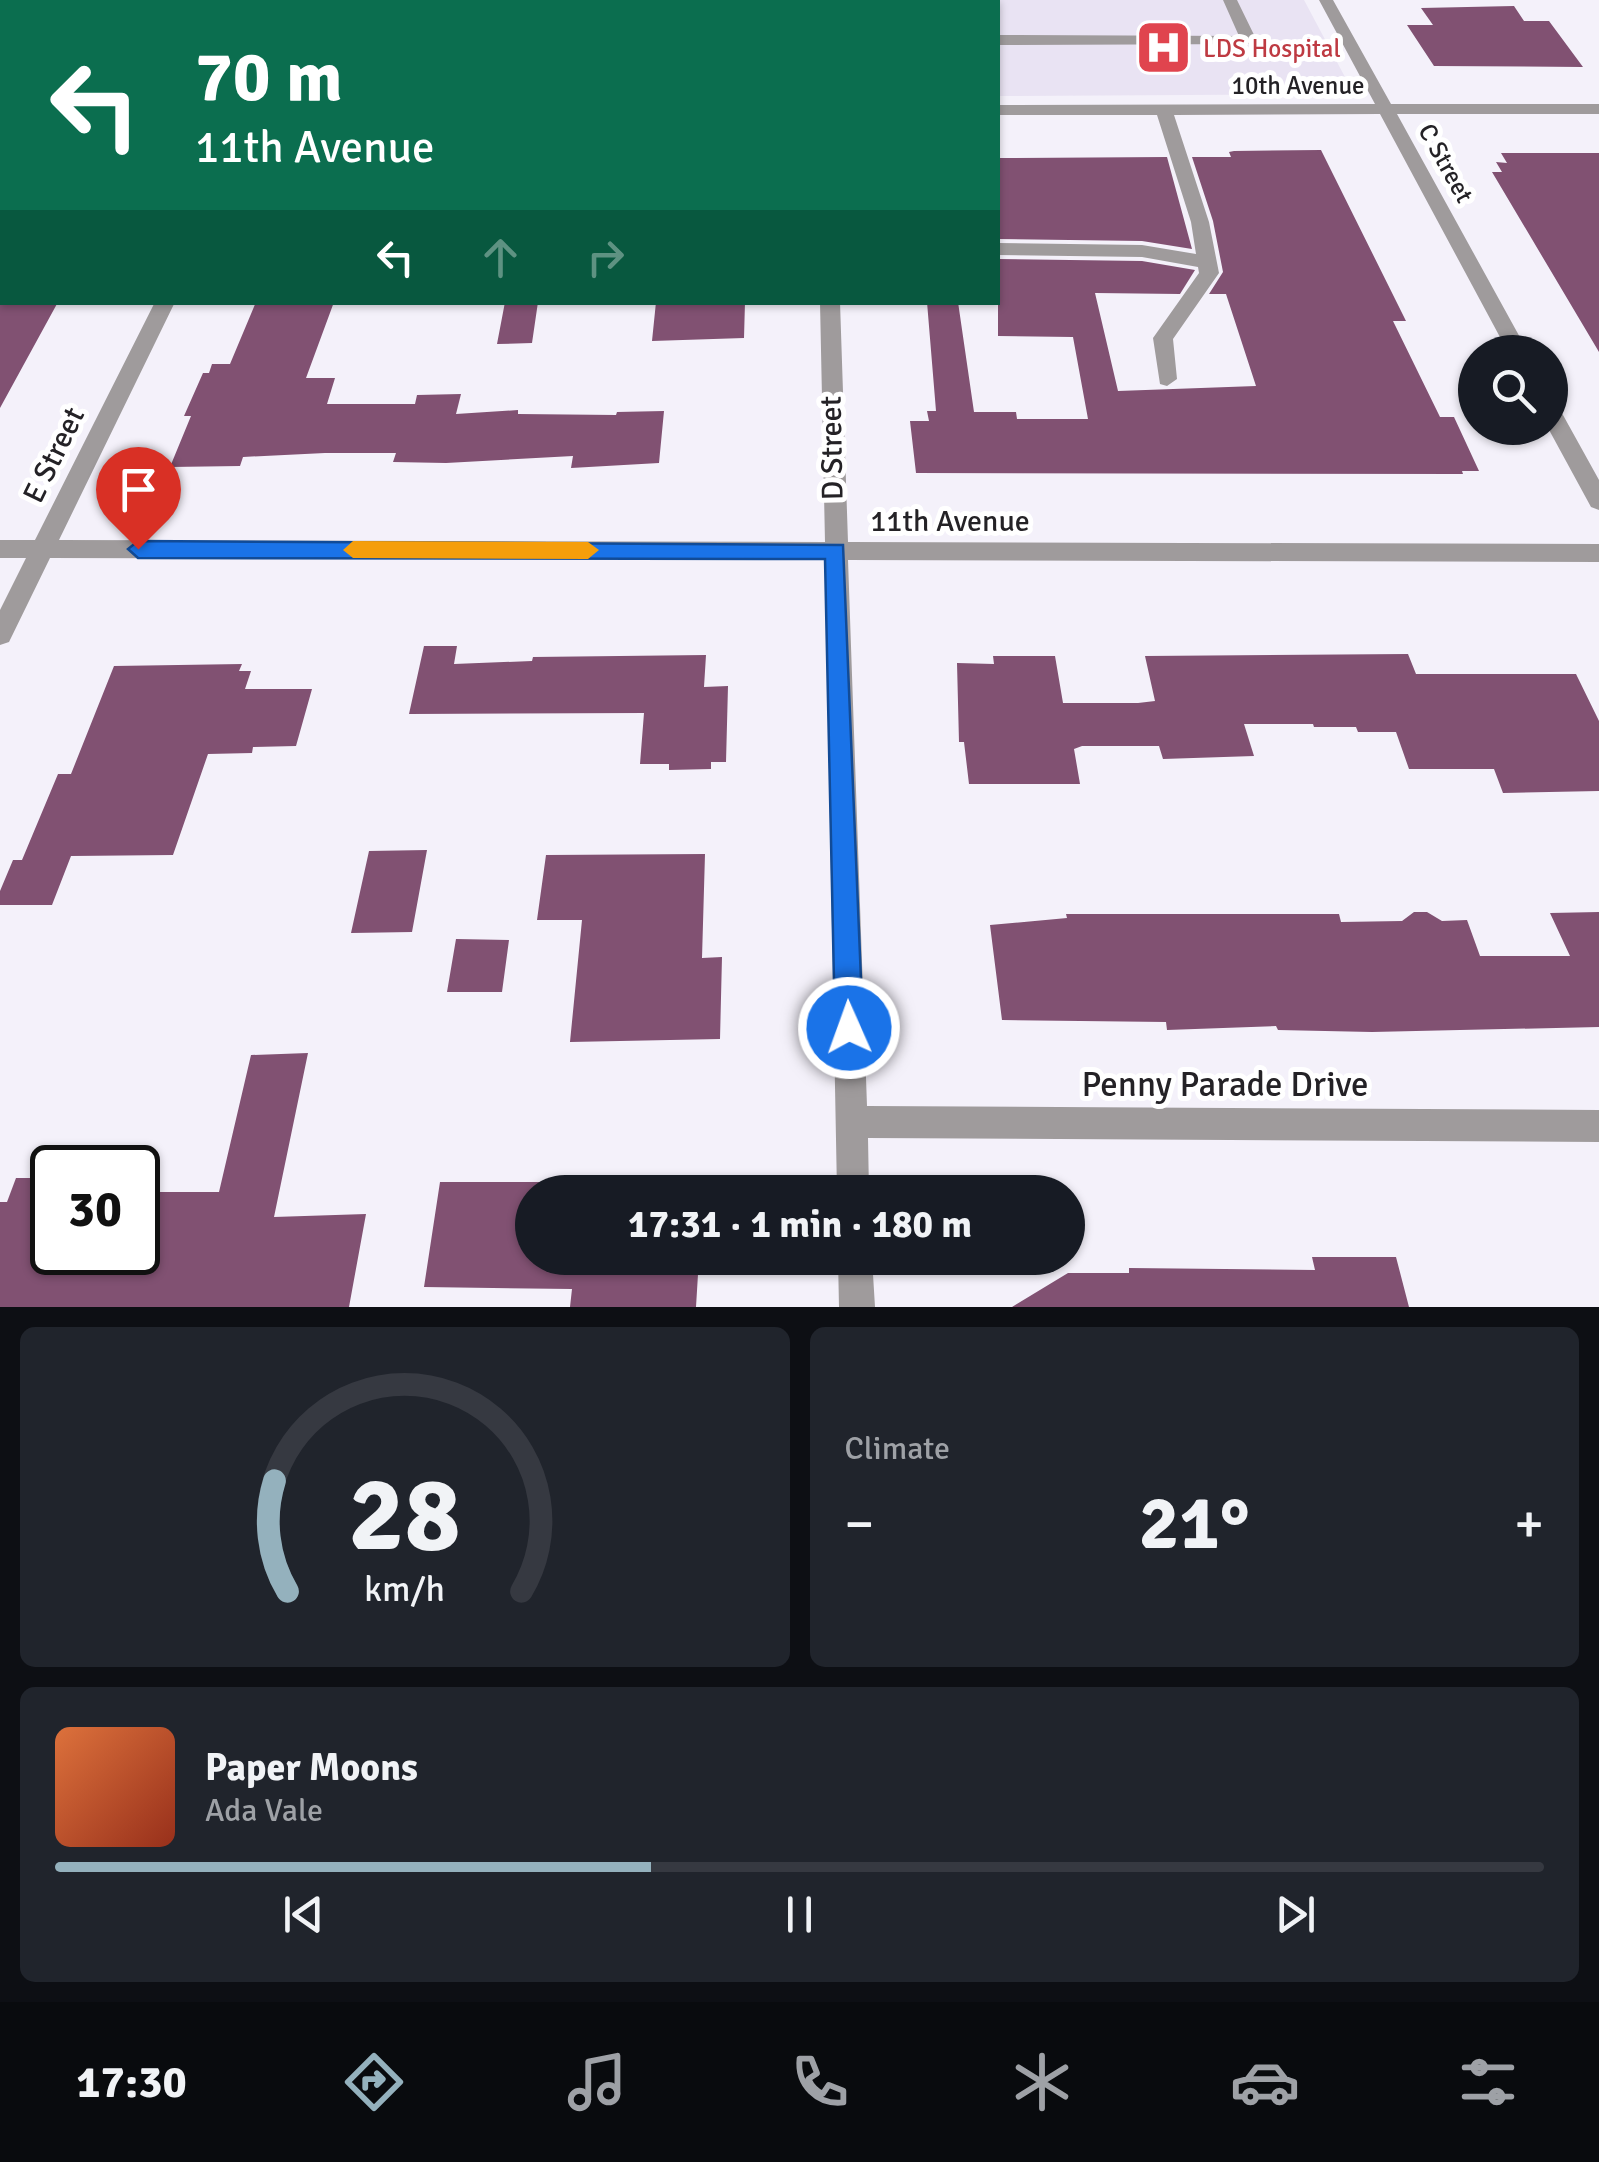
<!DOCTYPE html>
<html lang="en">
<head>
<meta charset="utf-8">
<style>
	:root { --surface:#171b24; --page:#20242c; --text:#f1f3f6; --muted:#9ea1a6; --line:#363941; --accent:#94b1bd }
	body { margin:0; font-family:Signika,sans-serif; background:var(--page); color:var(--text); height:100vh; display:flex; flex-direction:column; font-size:38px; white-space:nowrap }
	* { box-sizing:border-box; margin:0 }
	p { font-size:32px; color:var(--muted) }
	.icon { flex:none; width:55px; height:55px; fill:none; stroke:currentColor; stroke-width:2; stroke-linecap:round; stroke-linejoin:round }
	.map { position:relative; height:1307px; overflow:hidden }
	.side { display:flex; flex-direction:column; gap:20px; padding:20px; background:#0d0f14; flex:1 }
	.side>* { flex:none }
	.hud { position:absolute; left:0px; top:0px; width:1000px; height:305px; box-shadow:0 2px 8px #0004; background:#0b6e4f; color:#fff; overflow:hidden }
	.fabs { position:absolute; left:1458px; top:335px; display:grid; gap:20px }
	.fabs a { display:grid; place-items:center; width:110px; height:110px; border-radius:50%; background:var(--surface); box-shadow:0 2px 8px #0004; font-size:50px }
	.speed { position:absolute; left:30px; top:1145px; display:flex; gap:20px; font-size:50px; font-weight:700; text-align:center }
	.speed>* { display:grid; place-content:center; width:130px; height:130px; border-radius:50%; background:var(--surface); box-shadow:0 2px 8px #0004; line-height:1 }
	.speed .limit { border:5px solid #111; border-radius:15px; background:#fff; color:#111 }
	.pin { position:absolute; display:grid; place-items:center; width:85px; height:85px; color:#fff; margin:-102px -42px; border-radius:50% 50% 50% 0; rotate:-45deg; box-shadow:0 0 10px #0007 }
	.pin .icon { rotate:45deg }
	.me { position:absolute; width:110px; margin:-55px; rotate:358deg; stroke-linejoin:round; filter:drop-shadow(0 0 8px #0008) }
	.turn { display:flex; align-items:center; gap:35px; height:210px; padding:0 30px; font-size:45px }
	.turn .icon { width:130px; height:130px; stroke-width:2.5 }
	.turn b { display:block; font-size:70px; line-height:85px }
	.lanes { display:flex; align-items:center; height:95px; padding:0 30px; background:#0003; justify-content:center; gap:50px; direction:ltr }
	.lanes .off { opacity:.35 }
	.big { font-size:75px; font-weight:700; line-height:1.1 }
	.side .card { flex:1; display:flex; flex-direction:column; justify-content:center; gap:15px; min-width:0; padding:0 35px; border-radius:15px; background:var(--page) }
	.side .dial { align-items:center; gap:0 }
	.dial svg { height:260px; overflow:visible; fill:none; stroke:var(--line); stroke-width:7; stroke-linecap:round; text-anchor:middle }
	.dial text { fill:var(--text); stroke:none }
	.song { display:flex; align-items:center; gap:30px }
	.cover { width:120px; height:120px; border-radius:15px; background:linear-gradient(135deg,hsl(20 70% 55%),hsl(10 70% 35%)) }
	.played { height:10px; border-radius:5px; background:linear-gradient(90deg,var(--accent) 40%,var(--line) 40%) }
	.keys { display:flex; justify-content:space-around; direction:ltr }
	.heat { display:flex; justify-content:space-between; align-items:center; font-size:55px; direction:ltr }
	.side .tiles { flex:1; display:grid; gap:20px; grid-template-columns:1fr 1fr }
	.card:last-child { grid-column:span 2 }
	.trip { position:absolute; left:515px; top:1175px; width:570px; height:100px; border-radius:50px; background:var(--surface); box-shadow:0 2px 8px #0004; font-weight:700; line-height:100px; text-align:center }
	.dock { display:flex; height:160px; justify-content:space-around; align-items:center; background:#090b0e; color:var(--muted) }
	.dock .icon { width:70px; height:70px }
	.dock .active { color:var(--accent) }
	.dock b { font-size:45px; color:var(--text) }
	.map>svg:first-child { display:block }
</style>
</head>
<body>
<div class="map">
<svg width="1599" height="1307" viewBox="0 0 1599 1307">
	<rect width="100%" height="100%" fill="#f4f1fa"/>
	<path fill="#e9e3f3" d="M843 0H1304L1354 94 998 96V2Z"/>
	<path fill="#815172" d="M1514 6 1524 21H1549L1583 67 1434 66 1407 25H1433L1421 8Z
		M1321 150 1406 321H1393L1440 417H1454L1479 471H1462L1463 474 916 473 910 421H929L927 411H936L927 302H958L974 412H1016L1017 419H1088L1073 337 998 336V259L1142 261 1195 270 1180 294 1095 293 1118 391 1256 386 1226 294H1209L1223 272 1213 221 1192 157H1231L1229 152 1234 151Z
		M1501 153H1599V352L1492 172H1502L1496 162 1507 163Z
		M1167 157 1192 249 1142 241 998 239V158Z
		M0 302H58L0 408Z
		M256 302H334L306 378H335L327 404H415L417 395 461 394 456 414 518 410V414L616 415 617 412 664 411 659 463 571 468 573 456 446 463 393 462 396 453H325L243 457 240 466 170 467 191 416H184L203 373H209L212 364H230Z
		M505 302H538L532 343 497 344Z
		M656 302H745L744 338 652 341Z
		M424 646H457L454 664 532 661 533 657 706 655 704 687 728 686 726 762H711V769L669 770V764H640L644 713 409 714Z
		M1408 654 1416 674H1576L1599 721V791L1503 793 1494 769H1409L1396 732H1358L1356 727H1314L1313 724H1244L1254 756 1163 759 1159 746H1082L1074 749 1080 784H969L964 742H959L957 663 994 664 993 656H1055L1063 703H1138L1155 701 1145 656Z
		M242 664 239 671H251L245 689H312L296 746 253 747 252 753 208 754 173 855 71 856 52 905H0V891L13 860H22L58 774H71L114 666Z
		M427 850 412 932 351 933 369 851Z
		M705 854 702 958 722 957 720 1039 570 1042 582 920H537L546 855Z
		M1414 912H1427L1442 921 1467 920 1480 956H1570L1550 913 1599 912V1027L1372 1032 1278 1030 1276 1026 1167 1030 1166 1022 1002 1020 990 925 1067 918 1066 914H1339L1341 922 1402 921Z
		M456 939 509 940 502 992H447Z
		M308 1053 274 1217 366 1214 349 1307H0V1202H7L16 1178H52V1252H138V1192H219L251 1055Z
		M702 1176 701 1192H532V1258H699L696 1307H570L572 1289 424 1287 440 1182H574V1178Z
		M1312 1257H1396L1409 1307H1012L1068 1273H1129V1268L1315 1270Z"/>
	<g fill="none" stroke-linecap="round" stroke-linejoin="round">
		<path fill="#9f9b9c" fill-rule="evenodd" d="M814 0H828V2H814Z
			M1223 0H1237L1257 41 1254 44 998 45V35L1239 36Z
			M1319 0H1333L1391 104H1599V114H1397L1528 352H1508L1380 114 1174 115 1209 222 1219 273 1173 339 1177 379 1167 386 1160 384 1153 338 1199 273 1198 267 1142 257 998 255V243L1142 245 1196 254 1191 222 1157 115H998V105L1375 104Z
			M0 103H2V113H0Z
			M0 242H2V254H0Z
			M155 302H175L59 540 825 542 820 302H840L848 542 1599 544V562L848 560 867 1106 1599 1110V1142L868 1138 869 1192H837L825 560 50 558 9 642 0 645V610L26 558H0V540H35Z
			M1550 403 1558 406 1599 480V510L1591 507 1548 428Z
			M838 1258H872L875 1307H839Z"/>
	</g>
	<path fill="#1a73e8" stroke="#114b97" stroke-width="2.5" d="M138 541 843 545 863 1028 859 1038 849 1043 839 1038 835 1028 825 559 138 558 128 549Z"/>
	<path fill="#f59e0b" d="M353 541 588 542 599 550 588 559 353 558 343 550Z"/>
	<defs>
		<symbol id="hospital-square" viewBox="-11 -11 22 22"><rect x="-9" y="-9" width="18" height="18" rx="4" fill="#e0444e" stroke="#fff"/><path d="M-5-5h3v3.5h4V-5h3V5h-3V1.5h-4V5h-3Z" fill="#fff"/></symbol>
	</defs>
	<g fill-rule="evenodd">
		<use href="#hospital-square" x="1132" y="16" width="63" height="63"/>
	</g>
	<g text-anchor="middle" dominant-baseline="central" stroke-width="10" stroke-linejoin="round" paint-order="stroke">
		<g font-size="25" fill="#be3a42" stroke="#fff" text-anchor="start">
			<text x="1203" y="48">LDS Hospital</text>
		</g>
		<g font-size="25" fill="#242226" stroke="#fff">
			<text x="1298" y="85">10th Avenue</text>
			<text transform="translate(1446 163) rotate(61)">C Street</text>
		</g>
		<g font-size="30" fill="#242226" stroke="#fff">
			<text transform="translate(832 448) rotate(-91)">D Street</text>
			<text transform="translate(54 455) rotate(-64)">E Street</text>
			<text x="950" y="521">11th Avenue</text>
		</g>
		<g font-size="35" fill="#242226" stroke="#fff">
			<text x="1225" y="1084">Penny Parade Drive</text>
		</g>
	</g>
</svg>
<div class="fabs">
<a><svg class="icon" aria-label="search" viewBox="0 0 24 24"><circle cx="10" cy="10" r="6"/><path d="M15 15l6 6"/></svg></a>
</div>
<div class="speed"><div class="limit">30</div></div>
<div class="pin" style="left:138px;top:549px;background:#d93025"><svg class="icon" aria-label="arrive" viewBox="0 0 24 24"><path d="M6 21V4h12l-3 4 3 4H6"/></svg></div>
<svg class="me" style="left:849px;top:1028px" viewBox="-20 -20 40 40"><circle r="17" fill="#1a73e8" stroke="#fff" stroke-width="3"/><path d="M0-11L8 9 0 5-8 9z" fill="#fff"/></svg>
<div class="trip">17:31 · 1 min · 180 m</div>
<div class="hud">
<div class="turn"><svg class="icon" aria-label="left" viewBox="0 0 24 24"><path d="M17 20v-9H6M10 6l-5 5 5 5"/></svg><div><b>70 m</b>11th Avenue</div></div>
<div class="lanes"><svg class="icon" aria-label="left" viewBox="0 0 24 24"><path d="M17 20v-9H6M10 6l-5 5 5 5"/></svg><svg class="icon off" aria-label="ahead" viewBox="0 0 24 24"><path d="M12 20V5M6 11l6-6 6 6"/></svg><svg class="icon off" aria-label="right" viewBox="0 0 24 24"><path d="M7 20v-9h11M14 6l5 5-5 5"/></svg></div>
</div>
</div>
<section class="side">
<div class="tiles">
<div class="card dial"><svg viewBox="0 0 100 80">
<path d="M14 69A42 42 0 1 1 86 69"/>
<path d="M14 69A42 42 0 0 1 10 35" stroke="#94b1bd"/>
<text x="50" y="56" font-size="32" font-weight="700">28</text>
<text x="50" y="72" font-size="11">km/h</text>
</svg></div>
<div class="card"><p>Climate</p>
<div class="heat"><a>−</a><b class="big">21°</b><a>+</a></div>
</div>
<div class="card">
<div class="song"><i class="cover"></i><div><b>Paper Moons</b><p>Ada Vale</p></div></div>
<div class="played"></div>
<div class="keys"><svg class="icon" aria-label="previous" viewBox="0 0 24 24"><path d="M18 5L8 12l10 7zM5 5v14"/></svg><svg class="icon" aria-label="pause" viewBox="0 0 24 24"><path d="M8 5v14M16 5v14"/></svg><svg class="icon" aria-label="next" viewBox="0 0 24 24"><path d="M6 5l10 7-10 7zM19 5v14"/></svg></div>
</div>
</div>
</section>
<nav class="dock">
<b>17:30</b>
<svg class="icon active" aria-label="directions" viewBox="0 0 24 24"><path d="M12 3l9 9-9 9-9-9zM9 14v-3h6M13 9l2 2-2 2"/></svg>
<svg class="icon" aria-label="music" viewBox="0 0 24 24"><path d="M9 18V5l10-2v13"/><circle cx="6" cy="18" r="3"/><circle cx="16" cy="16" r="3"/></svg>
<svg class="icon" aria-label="phone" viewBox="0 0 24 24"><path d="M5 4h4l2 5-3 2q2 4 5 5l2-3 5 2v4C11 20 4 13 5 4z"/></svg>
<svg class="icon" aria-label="climate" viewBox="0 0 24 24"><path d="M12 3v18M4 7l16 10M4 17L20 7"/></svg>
<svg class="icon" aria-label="car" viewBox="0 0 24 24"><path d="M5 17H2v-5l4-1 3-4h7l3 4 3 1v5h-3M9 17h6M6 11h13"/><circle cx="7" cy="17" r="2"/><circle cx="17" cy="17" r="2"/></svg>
<svg class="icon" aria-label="filters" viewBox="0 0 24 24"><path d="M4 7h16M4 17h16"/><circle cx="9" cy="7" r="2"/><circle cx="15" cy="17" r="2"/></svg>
</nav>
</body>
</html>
